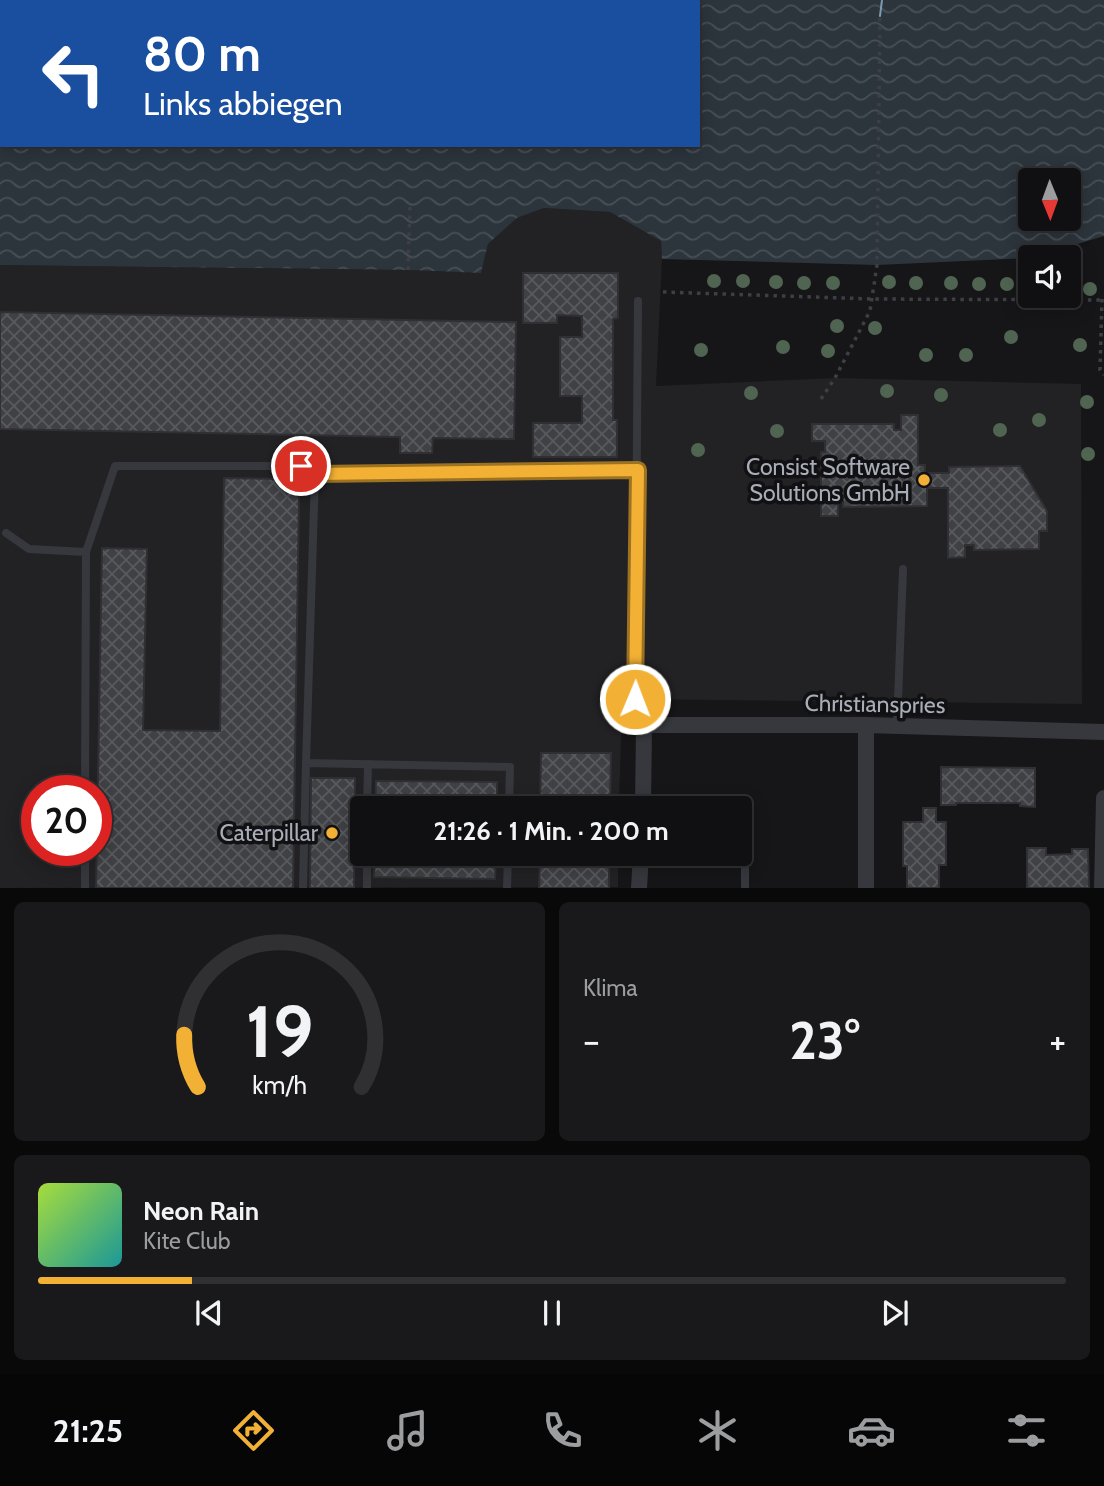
<!DOCTYPE html>
<html lang="de">
<head>
<meta charset="utf-8">
<style>
	:root { --surface:#101012; --page:#19191b; --text:#f1f3f6; --muted:#9c9d9f; --line:#303032; --accent:#f2b134 }
	body { margin:0; font-family:Cabin,sans-serif; background:var(--page); color:var(--text); height:100vh; display:flex; flex-direction:column; font-size:26px; white-space:nowrap }
	* { box-sizing:border-box; margin:0 }
	p { font-size:23px; color:var(--muted) }
	.icon { flex:none; width:38px; height:38px; fill:none; stroke:currentColor; stroke-width:2; stroke-linecap:round; stroke-linejoin:round }
	.map { position:relative; height:888px; overflow:hidden }
	.sheet { display:flex; flex-direction:column; gap:14px; padding:14px; background:#09090a; flex:1 }
	.sheet>* { flex:none }
	.guide { position:absolute; left:0px; top:0px; width:700px; height:147px; box-shadow:0 4px 18px #0003,0 0 0 2px var(--line); background:#1a4fa0; color:#fff; overflow:hidden }
	.needle { width:46px; rotate:179deg }
	.tools { position:absolute; left:1018px; top:168px; display:grid; gap:14px }
	.tools a { display:grid; place-items:center; width:63px; height:63px; border-radius:7px; background:var(--surface); box-shadow:0 4px 18px #0003,0 0 0 2px var(--line); font-size:35px }
	.speed { position:absolute; left:21px; top:775px; display:flex; gap:14px; font-size:35px; font-weight:700; text-align:center }
	.speed>* { display:grid; place-content:center; width:91px; height:91px; border-radius:50%; background:var(--surface); box-shadow:0 4px 18px #0003,0 0 0 2px var(--line); line-height:1 }
	.speed .limit { border:10px solid #d22; background:#fff; color:#111 }
	.pin { position:absolute; display:grid; place-items:center; width:60px; height:60px; color:#fff; margin:-30px; border:4px solid #fff; border-radius:50%; box-shadow:0 2px 7px #0007 }
	.me { position:absolute; width:77px; margin:-38px; rotate:1deg; stroke-linejoin:round; filter:drop-shadow(0 0 5px #0008) }
	.turn { display:flex; align-items:center; gap:24px; height:147px; padding:0 28px; font-size:32px }
	.turn .icon { width:91px; height:91px; stroke-width:2.5 }
	.turn b { display:block; font-size:49px; line-height:60px }
	.big { font-size:52px; font-weight:700; line-height:1.1 }
	.sheet .card { flex:1; display:flex; flex-direction:column; justify-content:center; gap:10px; min-width:0; padding:0 24px; border-radius:10px; background:var(--page) }
	.sheet .dial { align-items:center; gap:0 }
	.dial svg { height:182px; overflow:visible; fill:none; stroke:var(--line); stroke-width:7; stroke-linecap:round; text-anchor:middle }
	.dial text { fill:var(--text); stroke:none }
	.song { display:flex; align-items:center; gap:21px }
	.cover { width:84px; height:84px; border-radius:10px; background:linear-gradient(135deg,hsl(80 70% 55%),hsl(180 70% 35%)) }
	.played { height:7px; border-radius:4px; background:linear-gradient(90deg,var(--accent) 15%,var(--line) 15%) }
	.keys { display:flex; justify-content:space-around; direction:ltr }
	.heat { display:flex; justify-content:space-between; align-items:center; font-size:38px; direction:ltr }
	.sheet .tiles { flex:1; display:grid; gap:14px; grid-template-columns:1fr 1fr }
	.card:last-child { grid-column:span 2 }
	.trip { position:absolute; left:350px; top:796px; width:402px; height:70px; border-radius:7px; background:var(--surface); box-shadow:0 4px 18px #0003,0 0 0 2px var(--line); font-weight:700; line-height:70px; text-align:center }
	.tab-bar { display:flex; height:112px; justify-content:space-around; align-items:center; background:#060607; color:var(--muted) }
	.tab-bar .icon { width:49px; height:49px }
	.tab-bar .selected { color:var(--accent) }
	.tab-bar b { font-size:32px; color:var(--text) }
	.map>svg:first-child { display:block }
</style>
</head>
<body>
<div class="map">
<svg width="1104" height="888" viewBox="0 0 1104 888">
	<defs>
		<pattern id="water-waves" width="16" height="10" patternUnits="userSpaceOnUse" patternTransform="scale(1.75)"><rect width="16" height="10" fill="#2c353c"/><path d="M0 5q4-4 8 0t8 0" fill="none" stroke="#485056"/></pattern>
		<pattern id="building-cross-hatch" width="8" height="8" patternUnits="userSpaceOnUse" patternTransform="scale(1.75)"><rect width="8" height="8" fill="#404145"/><path d="M0 0l8 8M0 8l8-8" fill="none" stroke="#595a5e"/></pattern>
	</defs>
	<rect width="100%" height="100%" fill="#161618"/>
	<path fill="#222225" fill-rule="evenodd" d="M544 208 610 212 661 241 662 259 656 386 835 378 1081 384 1082 704 622 699 619 808H362V854H618V887L0 888V265L408 270 481 273 488 244 517 218ZM37 791H96V850H37Z"/>
	<path fill="url(#water-waves)" fill-rule="evenodd" d="M0 0H1104V236L1031 258 877 265 662 259 661 241 610 212 544 208 517 218 488 244 481 273 408 270 0 265ZM2 2H698V145H2ZM1031 180H1069V219H1031Z"/>
	<g fill="none" stroke-linecap="round" stroke-linejoin="round">
		<path stroke="#7f9bb3" stroke-width="2" stroke-dasharray="9 7" stroke-linecap="butt" d="M882 0 880 16 882 0"/>
	</g>
	<path fill="url(#building-cross-hatch)" stroke="#303034" stroke-width="2" d="M523 273H618V318L613 319V420H617V457H533V423H582V396H560V337H582V316L557 315V323H523Z
		M0 312 516 322 514 439 433 438 432 453H400V437L0 429Z
		M901 415H918V465H925V473H949V467L1020 466 1047 511V531H1039V549L974 550V545H965V557L948 558V488H927V506L843 507V501H838V516H821V452H825V441H812V424H894V430H901Z
		M224 478 281 479 299 497 293 888H96L102 548 147 549 143 730 220 731Z
		M541 753H611L610 808H540Z
		M941 767 1035 768V807L1020 806V803H956V805H941Z
		M311 778H355L354 888H310Z
		M376 781 497 782V808H375Z
		M923 808H936V822H946V865H939V888H907V866H903V822H923Z
		M1027 848H1046V855L1072 854V849H1088L1089 888H1027Z
		M375 854H496L495 879 374 877Z
		M540 854H609V888H539Z"/>
	<g fill="none" stroke-linecap="round" stroke-linejoin="round">
		<path stroke="#3d3f44" stroke-width="3.5" stroke-dasharray="3.5 5" stroke-linecap="butt" d="M408 270 410 203
			M663 292 873 299 1104 300
			M1102 299 1100 370 1104 375
			M821 399 835 378 870 311 877 265 880 16"/>
		<path stroke="#37383d" stroke-width="8" d="M638 301 635 699 644 725
			M6 533 29 549 86 552 115 466H301L315 474 638 470
			M897 726 903 569
			M306 763 315 474
			M85 791 86 552
			M367 808 368 764
			M85 888V850
			M303 888 306 763 510 767 509 808
			M367 888V854
			M507 888 508 854
			M745 888V861"/>
		<path stroke="#37383d" stroke-width="16" d="M866 725V888
			M643 808 644 725H866L1104 732
			M639 888 641 854
			M1102 888 1104 798"/>
	</g>
	<g fill="#506452">
		<circle cx="714" cy="281" r="7"/>
		<circle cx="743" cy="281" r="7"/>
		<circle cx="776" cy="282" r="7"/>
		<circle cx="889" cy="282" r="7"/>
		<circle cx="804" cy="283" r="7"/>
		<circle cx="833" cy="283" r="7"/>
		<circle cx="916" cy="283" r="7"/>
		<circle cx="951" cy="283" r="7"/>
		<circle cx="979" cy="284" r="7"/>
		<circle cx="1007" cy="284" r="7"/>
		<circle cx="1090" cy="289" r="7"/>
		<circle cx="837" cy="326" r="7"/>
		<circle cx="875" cy="328" r="7"/>
		<circle cx="1011" cy="337" r="7"/>
		<circle cx="1080" cy="345" r="7"/>
		<circle cx="783" cy="347" r="7"/>
		<circle cx="701" cy="350" r="7"/>
		<circle cx="828" cy="351" r="7"/>
		<circle cx="926" cy="355" r="7"/>
		<circle cx="966" cy="355" r="7"/>
		<circle cx="887" cy="391" r="7"/>
		<circle cx="751" cy="393" r="7"/>
		<circle cx="941" cy="395" r="7"/>
		<circle cx="1087" cy="402" r="7"/>
		<circle cx="1039" cy="420" r="7"/>
		<circle cx="1000" cy="430" r="7"/>
		<circle cx="777" cy="431" r="7"/>
		<circle cx="698" cy="450" r="7"/>
		<circle cx="1088" cy="454" r="7"/>
	</g>
	<g fill="none" stroke-linecap="round" stroke-linejoin="round">
		<defs>
			<path id="route" d="M301 466 315 474 638 470 635 699"/>
		</defs>
		<use href="#route" stroke="#9d7322" stroke-width="18"/>
		<use href="#route" stroke="#f2b134" stroke-width="12"/>
	</g>
	<g fill="#f2b134" stroke="#111113" stroke-width="2.5">
		<circle cx="924" cy="480" r="7"/>
		<circle cx="332" cy="833" r="7"/>
	</g>
	<g text-anchor="middle" dominant-baseline="central" stroke-width="7" stroke-linejoin="round" paint-order="stroke">
		<g font-size="23" fill="#a8adb8" stroke="#111113" text-anchor="end">
			<text x="910" y="467">Consist Software<tspan x="910" dy="26">Solutions GmbH</tspan></text>
			<text x="318" y="833">Caterpillar</text>
		</g>
		<g font-size="23" fill="#a8adb8" stroke="#111113">
			<text transform="translate(875 704) rotate(1)">Christianspries</text>
		</g>
	</g>
</svg>
<div class="tools">
<a><svg class="needle" viewBox="-14 -14 28 28"><path d="M0-13l5 13h-10z" fill="#e53935"/><path d="M0 13l5-13h-10z" fill="#9c9d9f"/></svg></a>
<a><svg class="icon" aria-label="sound" viewBox="0 0 24 24"><path d="M4 9h4l5-4v14l-5-4H4zM17 9q2 3 0 6"/></svg></a>
</div>
<div class="speed"><div class="limit">20</div></div>
<div class="pin" style="left:301px;top:466px;background:#d93025"><svg class="icon" aria-label="arrive" viewBox="0 0 24 24"><path d="M6 21V4h12l-3 4 3 4H6"/></svg></div>
<svg class="me" style="left:635px;top:699px" viewBox="-20 -20 40 40"><circle r="17" fill="#f2b134" stroke="#fff" stroke-width="3"/><path d="M0-11L8 9 0 5-8 9z" fill="#fff"/></svg>
<div class="trip">21:26 · 1 Min. · 200 m</div>
<div class="guide">
<div class="turn"><svg class="icon" aria-label="left" viewBox="0 0 24 24"><path d="M17 20v-9H6M10 6l-5 5 5 5"/></svg><div><b>80 m</b>Links abbiegen</div></div>
</div>
</div>
<section class="sheet">
<div class="tiles">
<div class="card dial"><svg viewBox="0 0 100 80">
<path d="M14 69A42 42 0 1 1 86 69"/>
<path d="M14 69A42 42 0 0 1 8 46" stroke="#f2b134"/>
<text x="50" y="56" font-size="32" font-weight="700">19</text>
<text x="50" y="72" font-size="11">km/h</text>
</svg></div>
<div class="card"><p>Klima</p>
<div class="heat"><a>−</a><b class="big">23°</b><a>+</a></div>
</div>
<div class="card">
<div class="song"><i class="cover"></i><div><b>Neon Rain</b><p>Kite Club</p></div></div>
<div class="played"></div>
<div class="keys"><svg class="icon" aria-label="previous" viewBox="0 0 24 24"><path d="M18 5L8 12l10 7zM5 5v14"/></svg><svg class="icon" aria-label="pause" viewBox="0 0 24 24"><path d="M8 5v14M16 5v14"/></svg><svg class="icon" aria-label="next" viewBox="0 0 24 24"><path d="M6 5l10 7-10 7zM19 5v14"/></svg></div>
</div>
</div>
</section>
<nav class="tab-bar">
<b>21:25</b>
<svg class="icon selected" aria-label="directions" viewBox="0 0 24 24"><path d="M12 3l9 9-9 9-9-9zM9 14v-3h6M13 9l2 2-2 2"/></svg>
<svg class="icon" aria-label="music" viewBox="0 0 24 24"><path d="M9 18V5l10-2v13"/><circle cx="6" cy="18" r="3"/><circle cx="16" cy="16" r="3"/></svg>
<svg class="icon" aria-label="phone" viewBox="0 0 24 24"><path d="M5 4h4l2 5-3 2q2 4 5 5l2-3 5 2v4C11 20 4 13 5 4z"/></svg>
<svg class="icon" aria-label="climate" viewBox="0 0 24 24"><path d="M12 3v18M4 7l16 10M4 17L20 7"/></svg>
<svg class="icon" aria-label="car" viewBox="0 0 24 24"><path d="M5 17H2v-5l4-1 3-4h7l3 4 3 1v5h-3M9 17h6M6 11h13"/><circle cx="7" cy="17" r="2"/><circle cx="17" cy="17" r="2"/></svg>
<svg class="icon" aria-label="filters" viewBox="0 0 24 24"><path d="M4 7h16M4 17h16"/><circle cx="9" cy="7" r="2"/><circle cx="15" cy="17" r="2"/></svg>
</nav>
</body>
</html>
